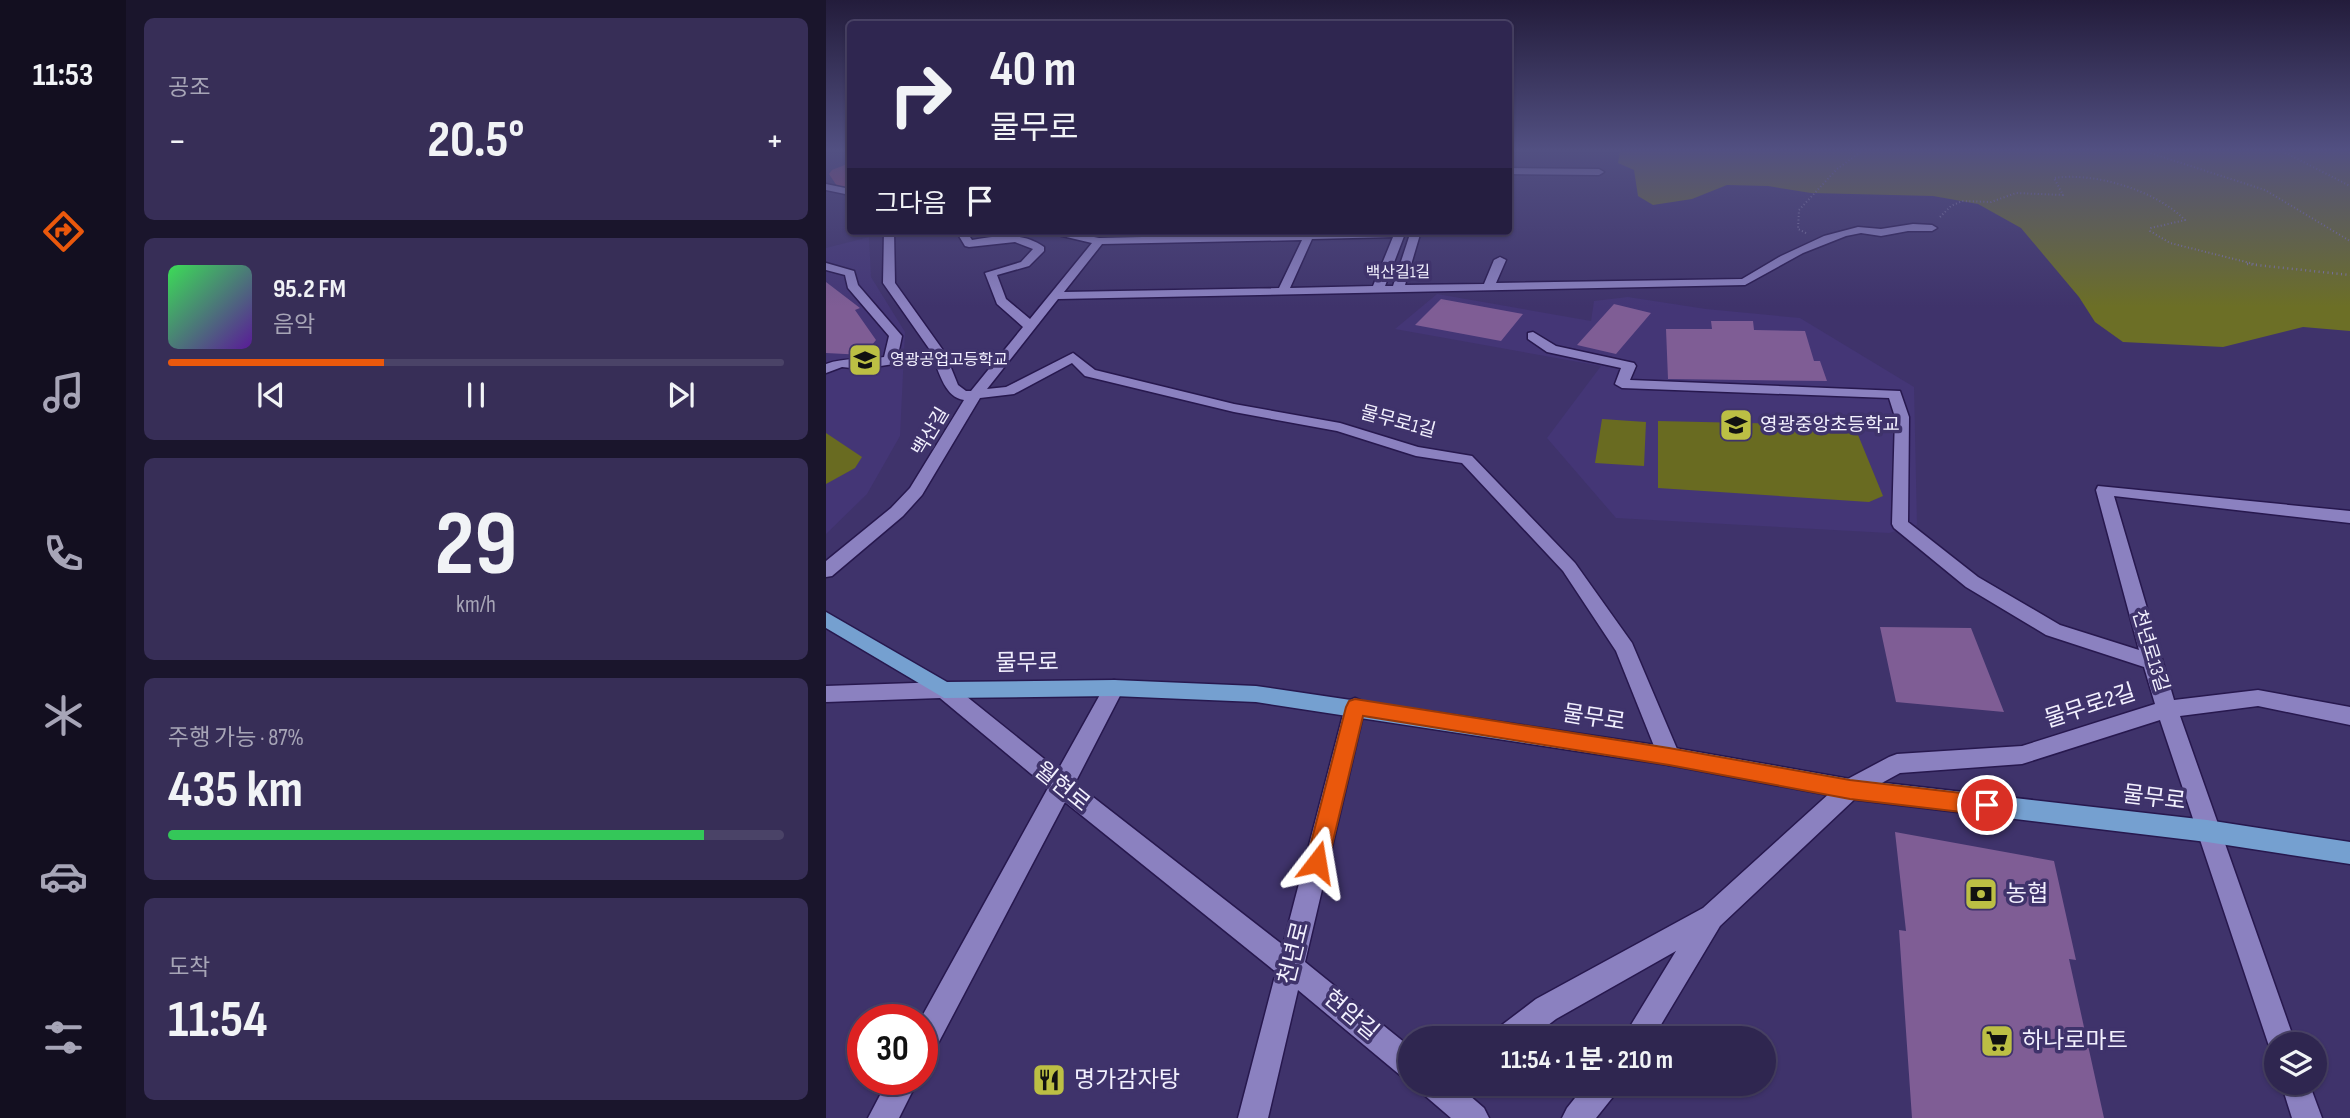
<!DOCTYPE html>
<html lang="ko">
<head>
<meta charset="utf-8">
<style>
	:root { --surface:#2f2650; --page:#372e57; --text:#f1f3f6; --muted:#a7a5b7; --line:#4a4367; --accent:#ea580c }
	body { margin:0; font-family:"Sofia Sans Condensed","Noto Sans KR",sans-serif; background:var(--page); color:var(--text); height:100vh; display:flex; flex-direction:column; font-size:26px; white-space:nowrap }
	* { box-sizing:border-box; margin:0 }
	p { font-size:23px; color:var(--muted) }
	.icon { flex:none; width:38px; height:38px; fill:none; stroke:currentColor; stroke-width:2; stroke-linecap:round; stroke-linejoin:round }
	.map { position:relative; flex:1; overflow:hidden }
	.sheet { display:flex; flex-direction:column; gap:18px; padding:18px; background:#1a152c; width:700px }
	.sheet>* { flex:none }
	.top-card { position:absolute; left:21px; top:21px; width:665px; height:214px; border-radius:7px; box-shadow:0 2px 5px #0004,0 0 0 2px var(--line); background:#2f2650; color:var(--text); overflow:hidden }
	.tools { position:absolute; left:1438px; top:1032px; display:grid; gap:14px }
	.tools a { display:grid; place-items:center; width:63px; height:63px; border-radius:50%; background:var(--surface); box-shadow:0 2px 5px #0004,0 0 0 2px var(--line); font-size:35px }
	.speed { position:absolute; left:21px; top:1004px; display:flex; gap:14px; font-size:35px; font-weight:700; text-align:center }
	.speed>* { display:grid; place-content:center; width:91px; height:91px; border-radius:50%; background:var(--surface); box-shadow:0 2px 5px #0004,0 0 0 2px var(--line); line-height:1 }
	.speed .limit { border:10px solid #d22; background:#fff; color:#111 }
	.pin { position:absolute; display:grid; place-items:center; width:60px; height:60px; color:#fff; margin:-30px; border:4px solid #fff; border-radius:50%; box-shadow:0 2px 7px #0007 }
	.me { position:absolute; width:77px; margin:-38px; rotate:14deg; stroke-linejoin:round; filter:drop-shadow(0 0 5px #0008) }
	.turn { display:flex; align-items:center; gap:24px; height:147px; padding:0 28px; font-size:32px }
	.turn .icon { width:91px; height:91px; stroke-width:2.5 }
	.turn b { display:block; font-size:49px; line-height:60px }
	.then { display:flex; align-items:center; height:66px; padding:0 28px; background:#0003; gap:14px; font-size:26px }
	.big { font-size:52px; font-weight:700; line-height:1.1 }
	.sheet .widget { flex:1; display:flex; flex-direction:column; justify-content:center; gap:10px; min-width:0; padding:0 24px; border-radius:10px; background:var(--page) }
	.sheet .dial { align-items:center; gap:0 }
	.dial b { font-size:91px; line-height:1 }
	.song { display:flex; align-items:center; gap:21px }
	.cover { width:84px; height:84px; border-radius:10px; background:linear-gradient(135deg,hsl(130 70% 55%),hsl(270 70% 35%)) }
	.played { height:7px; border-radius:4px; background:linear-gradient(90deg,var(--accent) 35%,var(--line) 35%) }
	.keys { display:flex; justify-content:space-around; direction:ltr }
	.heat { display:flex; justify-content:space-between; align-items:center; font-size:38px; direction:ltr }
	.charge { height:10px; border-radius:5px; background:linear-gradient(90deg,#34c759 87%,var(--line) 0) }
	.trip { position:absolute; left:572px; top:1026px; width:378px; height:70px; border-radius:35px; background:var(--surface); box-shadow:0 2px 5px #0004,0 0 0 2px var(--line); font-weight:700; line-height:70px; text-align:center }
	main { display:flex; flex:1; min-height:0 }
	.dock { display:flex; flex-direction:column; width:126px; justify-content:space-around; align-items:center; background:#130f20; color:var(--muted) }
	.dock .icon { width:49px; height:49px }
	.dock .active { color:var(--accent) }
	.dock b { font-size:32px; color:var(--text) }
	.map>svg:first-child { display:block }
</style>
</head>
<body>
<main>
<nav class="dock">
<b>11:53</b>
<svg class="icon active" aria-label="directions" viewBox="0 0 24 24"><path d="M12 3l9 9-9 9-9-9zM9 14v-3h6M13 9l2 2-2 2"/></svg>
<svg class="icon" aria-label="music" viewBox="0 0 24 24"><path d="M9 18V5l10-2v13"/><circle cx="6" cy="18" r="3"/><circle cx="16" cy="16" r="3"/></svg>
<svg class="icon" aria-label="phone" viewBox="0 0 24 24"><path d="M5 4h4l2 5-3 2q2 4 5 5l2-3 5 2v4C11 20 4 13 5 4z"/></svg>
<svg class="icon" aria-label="climate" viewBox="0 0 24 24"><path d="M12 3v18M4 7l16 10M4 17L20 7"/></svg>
<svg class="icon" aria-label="car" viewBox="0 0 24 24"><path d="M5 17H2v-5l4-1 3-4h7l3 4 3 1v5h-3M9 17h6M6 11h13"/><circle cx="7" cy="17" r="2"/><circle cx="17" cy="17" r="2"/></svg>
<svg class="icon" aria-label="filters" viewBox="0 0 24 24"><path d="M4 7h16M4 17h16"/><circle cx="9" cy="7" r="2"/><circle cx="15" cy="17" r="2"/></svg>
</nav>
<section class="sheet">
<div class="widget"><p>공조</p>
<div class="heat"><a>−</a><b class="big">20.5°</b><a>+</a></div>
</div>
<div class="widget">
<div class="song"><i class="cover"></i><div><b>95.2 FM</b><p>음악</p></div></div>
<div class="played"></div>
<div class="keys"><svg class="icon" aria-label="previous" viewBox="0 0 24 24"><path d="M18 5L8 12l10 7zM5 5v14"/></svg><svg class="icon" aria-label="pause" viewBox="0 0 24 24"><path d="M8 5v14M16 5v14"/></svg><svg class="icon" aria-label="next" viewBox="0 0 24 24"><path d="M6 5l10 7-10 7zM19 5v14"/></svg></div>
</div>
<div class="widget dial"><b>29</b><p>km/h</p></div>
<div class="widget"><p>주행 가능 · 87%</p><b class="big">435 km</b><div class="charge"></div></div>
<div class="widget"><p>도착</p><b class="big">11:54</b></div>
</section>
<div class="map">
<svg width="1524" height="1118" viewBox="0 0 1524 1118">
	<rect width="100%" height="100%" fill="#3f336b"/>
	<path fill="#443676" d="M43 237 45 277 79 332 74 436 41 494 0 534V248Z
		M611 294 765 321 768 301 802 297 880 309 974 318 1088 387 1091 525 1063 533 790 518 721 438 775 366 569 329Z"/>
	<path fill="#696b21" d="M776 419 820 422 818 466 769 463Z
		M832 421 1016 425 1030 430 1057 496 1043 502 832 488Z
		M0 433 36 457 29 468 0 484Z"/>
	<path fill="#6c6f26" d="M794 151H1524V331L1477 327 1397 347 1297 342 1269 322 1253 297 1195 228 1152 204 1107 196 985 193 942 186 901 185 866 199 827 205 812 196 808 170 792 163Z"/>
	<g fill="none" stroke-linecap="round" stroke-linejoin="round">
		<path fill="#94446c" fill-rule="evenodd" d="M24 163V190L13 189 3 174 6 170Z"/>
	</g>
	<path fill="#7f5d95" d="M0 282 34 308 29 310 50 340 38 355 0 353Z
		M615 299 697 314 675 341 589 325Z
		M788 304 825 313 790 354 751 345Z
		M885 321H927L928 330 979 331 988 361H994L1001 381 842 379 840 329H886Z
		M1054 627 1145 628 1178 712 1070 702Z
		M1069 832 1228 861 1250 960 1243 959 1278 1118H1086L1073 930 1080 931Z"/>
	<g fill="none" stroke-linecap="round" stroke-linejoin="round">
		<defs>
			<path id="minor" d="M682 168 773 169 778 172 773 175 682 174Z
				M0 184 24 189V195L0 190Z
				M1087 224 1106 225 1111 228 1106 231H1082L1055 236 1035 233 1020 236 977 253 919 285 232 299 161 389 180 387 247 353 269 370 408 404 514 423 592 447 646 456 749 563 806 643 854 756 851 763 843 765 835 763 832 756 790 651 737 571 636 463 590 456 511 431 408 412 259 376 246 363 188 394 154 398 96 495 77 516 6 576 0 577V561L65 508 84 488 138 400C119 397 114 374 107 358L35 369 16 367 0 373V364C18 357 39 360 58 357L63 336 22 288 19 275 0 270V263L28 271 32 285 76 336 72 355 104 350 57 283 58 231H68L69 283 119 353 132 385 140 391H145L197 327 171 304 159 273 195 262 207 249 189 242 143 247 139 246 130 231H140L146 240C171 236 196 231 218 247V251L203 266 171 275 180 299 204 319 266 243 215 231H237L273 238 580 231 559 286H567L585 231H595L579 285 658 284 668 260 674 257 680 260 670 283 916 279 955 256 998 236 1032 227 1055 229ZM567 237 547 286 464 288 486 239ZM476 240 453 288 238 292 276 244Z
				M707 332 730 346 808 363 810 366 804 380 1074 391 1083 417 1082 522 1152 577 1234 625 1313 650 1270 490 1272 486 1524 511V523L1288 496 1348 700 1432 690 1524 707V725L1432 706 1354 716 1470 1045H1451V1057L1446 1055 1334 720 1196 764 1074 773 1032 796 894 926 827 1038H797L850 951 730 1019 705 1038H668L672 1028 710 999 877 908 1016 782 1063 757 1071 754 1196 746 1329 704 1318 667 1220 635 1140 587 1068 528 1066 524 1069 417 1063 398 796 388 789 384 795 368 721 352 702 339V333Z
				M288 680 295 682 298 688 249 783 457 945 519 707 522 701 529 698 536 701 539 707 479 962 584 1047V1079L574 1075 472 990 442 1118H412L450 972 239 802 106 1055 96 1059 94 1020 222 788 114 698 0 702V686L118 682 125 684 232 770 281 682Z
				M62 1080H92L73 1118H42Z
				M592 1083H629L658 1108 663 1118H625L596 1093Z
				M761 1083H794L790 1093 770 1118H736L741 1108Z
				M1455 1083H1483L1496 1118H1466Z"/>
			<path id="major" d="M0 612 121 682 288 680 430 686 843 747 1024 779 1381 820 1524 842V864L1381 842 1024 799 843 765 430 702 288 696 118 698 0 628Z"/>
		</defs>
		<use href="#minor" stroke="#27184e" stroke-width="3"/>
		<use href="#major" stroke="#27184e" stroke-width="3"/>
		<path stroke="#7f77a0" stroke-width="2" stroke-dasharray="1 2.5" stroke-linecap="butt" d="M1318 151 1439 190 1524 241
			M1456 151 1524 186
			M1114 217 1125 206 1136 201 1165 202 1190 193 1237 195 1228 178C1269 172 1329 190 1359 220L1325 228 1324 231 1344 243 1432 265
			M980 233 972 229 973 210 1011 169 1036 151"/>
		<path stroke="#7f77a0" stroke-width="2.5" stroke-dasharray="1 3.5" stroke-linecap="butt" d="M1421 264 1524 275"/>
		<use href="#minor" fill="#8b81c0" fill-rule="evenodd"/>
		<use href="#major" fill="#75a0d0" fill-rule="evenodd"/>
	</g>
	<linearGradient id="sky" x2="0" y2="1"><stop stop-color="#231c3b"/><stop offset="0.49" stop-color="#525082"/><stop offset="1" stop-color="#525082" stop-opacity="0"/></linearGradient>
	<rect width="1524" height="307" fill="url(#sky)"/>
	<path fill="#ea580c" stroke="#983908" stroke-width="2" d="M529 699 843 748 1024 780 1161 796 1169 798 1172 805 1169 812 1161 815 1024 799 843 765 537 716 502 862 499 869 491 872 483 869 480 862 520 707 523 701Z"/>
	<defs>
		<symbol id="school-square" viewBox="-11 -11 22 22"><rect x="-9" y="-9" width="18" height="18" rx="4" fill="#bcbf44" stroke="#3f336b"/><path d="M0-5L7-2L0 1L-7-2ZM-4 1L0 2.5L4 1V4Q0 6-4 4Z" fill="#111"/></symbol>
		<symbol id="bank-square" viewBox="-11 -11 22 22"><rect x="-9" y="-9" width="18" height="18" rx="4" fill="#bcbf44" stroke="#3f336b"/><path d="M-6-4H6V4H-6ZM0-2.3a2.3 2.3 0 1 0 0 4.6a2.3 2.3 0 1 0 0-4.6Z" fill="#111"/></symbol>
		<symbol id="supermarket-square" viewBox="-11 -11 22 22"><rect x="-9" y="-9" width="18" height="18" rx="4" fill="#bcbf44" stroke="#3f336b"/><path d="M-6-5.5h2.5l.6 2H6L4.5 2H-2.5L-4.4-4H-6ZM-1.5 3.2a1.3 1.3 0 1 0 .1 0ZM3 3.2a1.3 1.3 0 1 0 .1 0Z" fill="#111"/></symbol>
		<symbol id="restaurant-square" viewBox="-11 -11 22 22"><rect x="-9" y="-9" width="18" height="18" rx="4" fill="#bcbf44" stroke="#3f336b"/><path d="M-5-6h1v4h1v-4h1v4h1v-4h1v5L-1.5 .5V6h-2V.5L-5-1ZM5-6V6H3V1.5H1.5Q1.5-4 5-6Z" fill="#111"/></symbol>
	</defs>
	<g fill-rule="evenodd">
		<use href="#school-square" x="20" y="341" width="38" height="38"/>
		<use href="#school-square" x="891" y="406" width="38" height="38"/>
		<use href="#bank-square" x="1136" y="875" width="38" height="38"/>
		<use href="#supermarket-square" x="1152" y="1022" width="38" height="38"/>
		<use href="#restaurant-square" x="204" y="1061" width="38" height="38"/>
	</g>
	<g text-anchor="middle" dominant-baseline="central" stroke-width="7" stroke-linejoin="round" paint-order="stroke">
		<g font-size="16" fill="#f2f0fe" stroke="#3f336b">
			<text transform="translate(572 273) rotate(-1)">백산길1길</text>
		</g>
		<g font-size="16" fill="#f2f0fe" stroke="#3f336b" text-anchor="start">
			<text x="64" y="360">영광공업고등학교</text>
		</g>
		<g font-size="19" fill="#f2f0fe" stroke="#3f336b">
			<text transform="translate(572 422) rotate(15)">물무로1길</text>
			<text transform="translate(105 432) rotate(-59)">백산길</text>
			<text transform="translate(1324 651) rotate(73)">천년로13길</text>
		</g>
		<g font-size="19" fill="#f2f0fe" stroke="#3f336b" text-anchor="start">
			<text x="934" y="425">영광중앙초등학교</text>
		</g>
		<g font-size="23" fill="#f2f0fe" stroke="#3f336b">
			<text transform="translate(201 663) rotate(-1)">물무로</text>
			<text transform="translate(1264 706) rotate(-18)">물무로2길</text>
			<text transform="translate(768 718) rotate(9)">물무로</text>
			<text transform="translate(236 787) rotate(39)">월현로</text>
			<text transform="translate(1328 798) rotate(7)">물무로</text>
			<text transform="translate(468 953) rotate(-76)">천년로</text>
			<text transform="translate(525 1015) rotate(40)">현암길</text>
		</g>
		<g font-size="23" fill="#f2f0fe" stroke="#3f336b" text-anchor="start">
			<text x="1180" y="894">농협</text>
			<text x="1196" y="1041">하나로마트</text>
			<text x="248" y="1080">명가감자탕</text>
		</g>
	</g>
</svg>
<div class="tools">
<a><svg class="icon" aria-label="layers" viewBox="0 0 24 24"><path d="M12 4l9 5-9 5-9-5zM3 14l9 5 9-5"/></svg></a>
</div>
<div class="speed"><div class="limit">30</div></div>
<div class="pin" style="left:1161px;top:805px;background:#d93025"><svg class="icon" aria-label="arrive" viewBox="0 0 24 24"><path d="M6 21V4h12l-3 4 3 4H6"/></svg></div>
<svg class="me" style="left:491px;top:862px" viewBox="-20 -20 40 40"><path d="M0-17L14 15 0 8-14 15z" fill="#ea580c" stroke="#fff" stroke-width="4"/></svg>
<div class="trip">11:54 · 1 분 · 210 m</div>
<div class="top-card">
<div class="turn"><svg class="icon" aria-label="right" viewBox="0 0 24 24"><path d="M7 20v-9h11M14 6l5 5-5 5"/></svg><div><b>40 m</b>물무로</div></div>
<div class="then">그다음<svg class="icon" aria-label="arrive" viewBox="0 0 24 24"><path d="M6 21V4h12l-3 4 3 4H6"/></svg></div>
</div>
</div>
</main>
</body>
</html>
